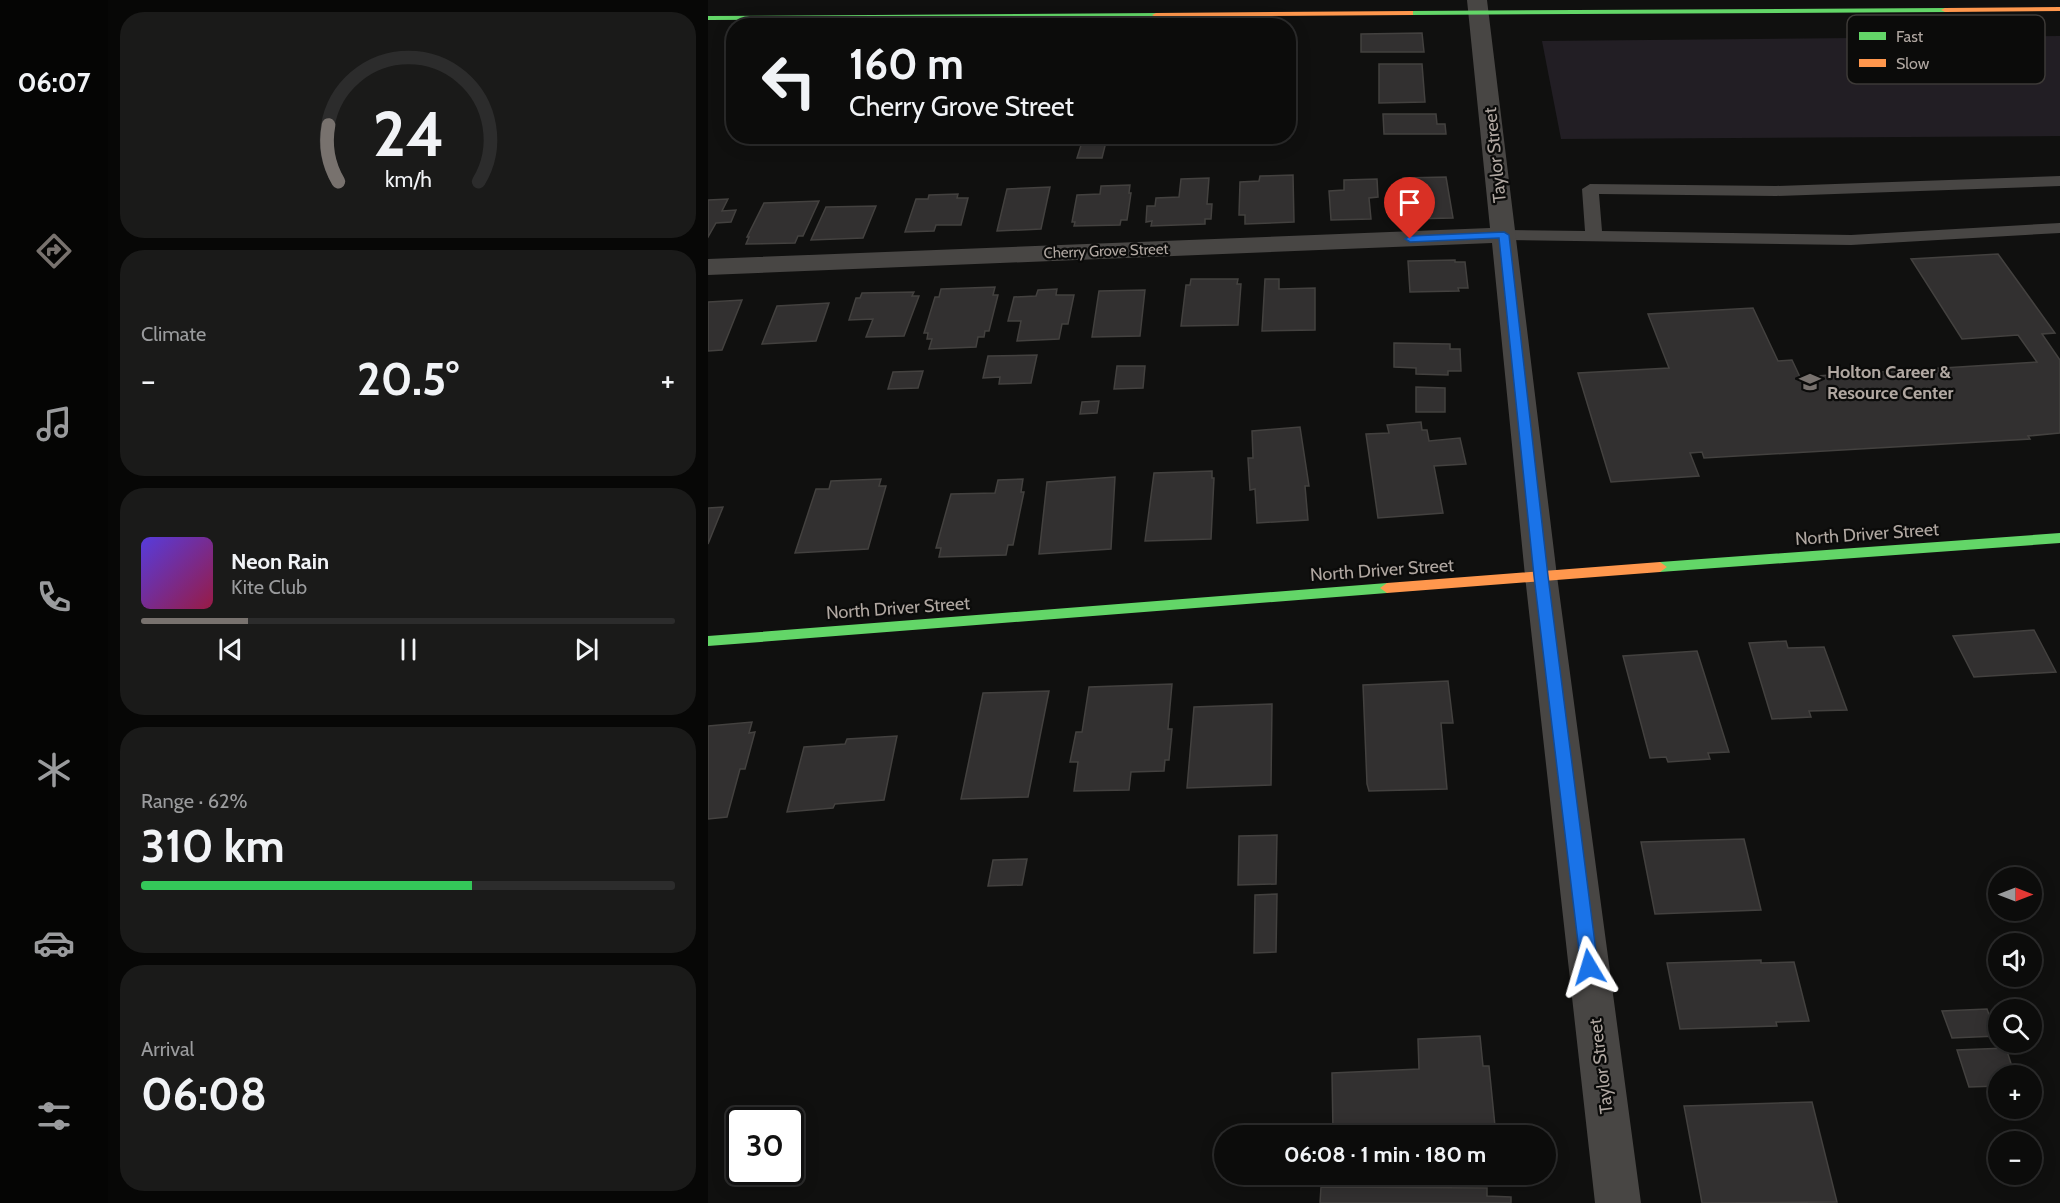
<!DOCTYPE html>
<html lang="en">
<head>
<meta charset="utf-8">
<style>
	:root { --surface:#0c0c0b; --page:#1a1a19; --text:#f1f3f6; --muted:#9a9b9d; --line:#2c2c2c; --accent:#78726e }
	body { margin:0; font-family:Cabin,sans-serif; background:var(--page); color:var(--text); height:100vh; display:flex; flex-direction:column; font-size:22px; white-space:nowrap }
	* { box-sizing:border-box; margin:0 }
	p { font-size:20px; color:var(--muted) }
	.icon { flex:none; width:33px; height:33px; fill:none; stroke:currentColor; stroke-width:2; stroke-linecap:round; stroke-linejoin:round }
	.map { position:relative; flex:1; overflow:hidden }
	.drawer { display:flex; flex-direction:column; gap:12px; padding:12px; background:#070706; width:600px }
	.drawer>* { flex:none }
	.top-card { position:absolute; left:18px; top:18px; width:570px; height:126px; border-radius:24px; box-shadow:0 3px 15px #0003,0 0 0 2px var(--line); background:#0c0c0b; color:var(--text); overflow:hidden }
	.needle { width:39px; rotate:90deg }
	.buttons { position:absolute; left:1280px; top:867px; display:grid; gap:12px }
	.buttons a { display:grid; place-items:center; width:54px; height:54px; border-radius:50%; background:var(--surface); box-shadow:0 3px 15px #0003,0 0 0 2px var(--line); font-size:30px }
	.speed { position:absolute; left:18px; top:1107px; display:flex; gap:12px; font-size:30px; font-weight:700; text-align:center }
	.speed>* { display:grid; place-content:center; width:78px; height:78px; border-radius:50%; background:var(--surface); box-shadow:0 3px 15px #0003,0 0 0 2px var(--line); line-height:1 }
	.speed .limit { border:3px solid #111; border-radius:9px; background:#fff; color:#111 }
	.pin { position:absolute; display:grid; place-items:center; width:51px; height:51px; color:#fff; margin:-62px -26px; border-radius:50% 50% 50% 0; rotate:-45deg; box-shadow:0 0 6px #0007 }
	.pin .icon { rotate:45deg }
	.me { position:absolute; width:66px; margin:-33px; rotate:353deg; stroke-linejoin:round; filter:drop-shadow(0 0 4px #0008) }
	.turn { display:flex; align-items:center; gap:21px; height:126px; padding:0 24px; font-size:27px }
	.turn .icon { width:78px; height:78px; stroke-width:2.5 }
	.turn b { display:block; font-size:42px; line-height:51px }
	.big { font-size:45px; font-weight:800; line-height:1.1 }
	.drawer .card { flex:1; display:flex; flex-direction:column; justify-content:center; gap:9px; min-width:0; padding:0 21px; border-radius:24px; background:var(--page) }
	.drawer .dial { align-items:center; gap:0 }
	.dial svg { height:156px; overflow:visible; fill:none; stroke:var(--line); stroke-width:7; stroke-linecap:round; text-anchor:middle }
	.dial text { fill:var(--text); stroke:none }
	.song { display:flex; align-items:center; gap:18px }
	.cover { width:72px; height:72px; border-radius:9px; background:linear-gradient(135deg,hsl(250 70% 55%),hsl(340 70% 35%)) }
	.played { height:6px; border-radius:3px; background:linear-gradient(90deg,var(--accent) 20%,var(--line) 20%) }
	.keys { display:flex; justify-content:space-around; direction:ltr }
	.heat { display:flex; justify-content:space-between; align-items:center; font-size:33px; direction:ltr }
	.charge { height:9px; border-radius:4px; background:linear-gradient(90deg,#34c759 62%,var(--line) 0) }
	.trip { position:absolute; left:506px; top:1125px; width:342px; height:60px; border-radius:30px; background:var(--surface); box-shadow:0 3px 15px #0003,0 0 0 2px var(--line); font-weight:800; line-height:60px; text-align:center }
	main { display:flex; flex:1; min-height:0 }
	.tabs { display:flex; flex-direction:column; width:108px; justify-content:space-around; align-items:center; background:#050504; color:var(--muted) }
	.tabs .icon { width:42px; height:42px }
	.tabs .on { color:var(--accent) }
	.tabs b { font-size:27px; color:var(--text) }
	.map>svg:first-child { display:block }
</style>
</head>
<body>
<main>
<nav class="tabs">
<b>06:07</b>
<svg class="icon on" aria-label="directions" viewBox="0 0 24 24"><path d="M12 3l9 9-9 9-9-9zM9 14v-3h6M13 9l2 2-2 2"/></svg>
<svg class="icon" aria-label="music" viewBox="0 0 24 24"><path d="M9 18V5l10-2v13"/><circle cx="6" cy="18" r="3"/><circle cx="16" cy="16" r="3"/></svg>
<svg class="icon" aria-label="phone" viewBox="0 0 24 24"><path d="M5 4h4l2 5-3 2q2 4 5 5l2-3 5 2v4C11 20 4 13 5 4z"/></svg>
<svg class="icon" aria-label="climate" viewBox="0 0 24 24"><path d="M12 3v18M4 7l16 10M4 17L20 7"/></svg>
<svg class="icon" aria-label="car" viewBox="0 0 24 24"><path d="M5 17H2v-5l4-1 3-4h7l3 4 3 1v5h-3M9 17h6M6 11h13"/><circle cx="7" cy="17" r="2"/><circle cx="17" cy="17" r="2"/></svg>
<svg class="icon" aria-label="filters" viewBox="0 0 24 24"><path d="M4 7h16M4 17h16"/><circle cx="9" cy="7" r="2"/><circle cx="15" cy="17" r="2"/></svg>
</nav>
<section class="drawer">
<div class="card dial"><svg viewBox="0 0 100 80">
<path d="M14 69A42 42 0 1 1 86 69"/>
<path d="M14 69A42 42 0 0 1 9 40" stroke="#78726e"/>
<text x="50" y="56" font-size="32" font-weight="700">24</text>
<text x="50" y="72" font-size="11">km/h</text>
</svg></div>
<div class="card"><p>Climate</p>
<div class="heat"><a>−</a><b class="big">20.5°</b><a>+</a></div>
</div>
<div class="card">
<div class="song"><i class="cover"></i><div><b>Neon Rain</b><p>Kite Club</p></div></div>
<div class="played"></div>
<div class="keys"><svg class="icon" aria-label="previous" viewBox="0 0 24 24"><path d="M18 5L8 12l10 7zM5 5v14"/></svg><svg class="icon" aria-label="pause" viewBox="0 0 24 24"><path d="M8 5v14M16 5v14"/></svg><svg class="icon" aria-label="next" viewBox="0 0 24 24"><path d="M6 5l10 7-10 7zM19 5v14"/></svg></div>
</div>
<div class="card"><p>Range · 62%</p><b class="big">310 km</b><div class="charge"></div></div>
<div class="card"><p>Arrival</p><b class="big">06:08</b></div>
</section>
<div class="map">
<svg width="1352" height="1203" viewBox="0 0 1352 1203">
	<rect width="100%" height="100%" fill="#10100f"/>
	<path fill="#221e24" d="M1352 36V136L853 139 834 41Z"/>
	<path fill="#323030" stroke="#43413f" stroke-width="1.5" d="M714 33 716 52H653V34Z
		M671 64H714L717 102 671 103Z
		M675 114H728L729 124H737L738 134H676Z
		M374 142H398L394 158H369Z
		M585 175 586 222 537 224V215H531L532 182 551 181 552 176Z
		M738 177 745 218 700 219 695 178Z
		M501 178 499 204H504L503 219H497V224L443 226 444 221 438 222 439 206H447L448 198 471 197 473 179Z
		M669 179 670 197 661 198 663 219 623 220 621 191 636 190V180Z
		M422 185 421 193H423L419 220H413L412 225 366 226 367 222H364L369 195 392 194 393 186Z
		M342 187 333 229 289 231 299 189Z
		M250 194 249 198H260L253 225H228L226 231 197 232 208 199H220L221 195Z
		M20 199 14 211 28 210 23 222 8 223 0 237V200Z
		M111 201 95 236H90L87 243 38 244 41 237H39L56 203Z
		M168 206 155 238 103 240 118 207Z
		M1290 254 1347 333 1334 334 1352 360V433L1320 436 1322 439 996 458 994 452 982 453 991 476 903 482 870 373 961 368 940 314 1045 308 1070 361 1084 360 1092 377 1329 362 1310 335 1254 339 1203 259Z
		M747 260V262H757L760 288H750L751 291 702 292 700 261Z
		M483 279H530L529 284H533L530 325 473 326 478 285H482Z
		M557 279H571V289L607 288V330L554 331Z
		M287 287 285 295H290L281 331H277L276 337H270L268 347 221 349 224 339H219L220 333H216L227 297H231L233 289Z
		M349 289 348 295H366L360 324H354L351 339 309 341 313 321H300L306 297 328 296 330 290Z
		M437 290 432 336 384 337 391 291Z
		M206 292 204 296H211L196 336 158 337 165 319 141 320 148 298H152L154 293Z
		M34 300 14 350 0 351V302Z
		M121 303 108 341 54 344 69 306Z
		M686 343 742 344V349H752L753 371H740V375L708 374V368L686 367Z
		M329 355 323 383 291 384 292 377 275 378 280 356Z
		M409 366H437L435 388 406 389Z
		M215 371 210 388 180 389 185 372Z
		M708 387 737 388V412H708Z
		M391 401 389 413 372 414 374 402Z
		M713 422 714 430H719L721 441 752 438 758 464 726 466 735 513 670 518 658 434 681 433 679 425Z
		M592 427 601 486H597L600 520 549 523 547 489 542 490 540 458H545L544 431Z
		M504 471V478H506L503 539 437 541 446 473Z
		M407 477 403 549 331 554 339 482Z
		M173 479 171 486H178L160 549 87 553 108 489H121L123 481Z
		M315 479 313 492H316L305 545H300L298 555 231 557 233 548H228L243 494 287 493 290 480Z
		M15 507 0 544V508Z
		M1326 630 1348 672 1266 677 1245 636Z
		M1078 641 1080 648 1116 647 1139 710 1101 711 1103 717 1064 719 1041 643Z
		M989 651 1021 752 1000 753 1002 759 960 762 958 757 942 758 915 656Z
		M740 681 745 723H733L739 789 661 791 659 784 655 685Z
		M464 684 460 729H464L461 760H457L456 771 423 772 421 790 366 791 370 762H362L368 732H374L381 687Z
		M341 691 320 797 253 799 275 693Z
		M564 704 563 785 479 788 486 707Z
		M44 722 41 733 47 732 37 769H32L19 817 0 819V726Z
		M189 736 176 800 127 804 125 808 79 812 96 747 137 744 139 739Z
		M569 835 568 884 530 885 531 836Z
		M1036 839 1053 910 947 914 933 842Z
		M319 859 314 885 280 886 285 860Z
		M569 894 568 952 546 953 547 895Z
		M1053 960V963L1086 962 1101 1021 1068 1022 1069 1026 972 1029 959 963Z
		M1279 1009 1289 1036 1244 1038 1234 1011Z
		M772 1036 775 1066H781L787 1126 625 1133 624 1073 711 1069 710 1039Z
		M1298 1048 1307 1076H1290V1086L1261 1087 1249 1050Z
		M1104 1102 1129 1202 994 1203 976 1106Z
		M613 1187 779 1188V1196L803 1197V1203H612Z"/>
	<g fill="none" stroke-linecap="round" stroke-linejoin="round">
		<path fill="#484644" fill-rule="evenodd" d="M1352 176V186L1068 196 891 194 894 231 1143 235 1352 223V233L1143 245 796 240 788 235 796 230 877 231 874 189 882 184 1068 186Z"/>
		<path fill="#484644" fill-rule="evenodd" d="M759 0H779L849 576 933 1203H887L817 576 784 243 0 275V259L782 228Z"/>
		<path fill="#63d668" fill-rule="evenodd" d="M1237 8H1240V12L702 15 698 13 702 11Z
			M451 13V17H448L0 20V16Z
			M1352 533V543L952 572 945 567 952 562Z
			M679 583 686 588 679 593 0 646V636Z"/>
		<path fill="#ff974d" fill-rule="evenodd" d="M1352 7V11L1237 12 1233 10 1237 8Z
			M702 11H705V15L448 17 444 15 448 13Z
			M952 562 959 567 952 572 679 593 672 588 679 583Z"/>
	</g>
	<path fill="#1a73e8" stroke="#114b97" stroke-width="1.5" d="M796 232 801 235 840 576 890 967 887 973 881 975 875 973 873 967 826 576 791 238 702 242 697 239 702 236Z"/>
	<defs>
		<symbol id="school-bare" viewBox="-9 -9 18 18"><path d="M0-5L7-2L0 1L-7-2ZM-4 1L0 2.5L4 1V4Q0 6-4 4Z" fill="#78726e" stroke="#0b0b0a" stroke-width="2.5" paint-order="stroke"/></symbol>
	</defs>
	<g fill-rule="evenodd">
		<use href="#school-bare" x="1087" y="367" width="30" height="30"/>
	</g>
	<g text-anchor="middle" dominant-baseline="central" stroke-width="4.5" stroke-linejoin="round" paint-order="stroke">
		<g font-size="15" fill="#b0a7a1" stroke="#0b0b0a">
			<text transform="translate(398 251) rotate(-2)">Cherry Grove Street</text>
		</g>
		<g font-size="18" fill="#b0a7a1" stroke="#0b0b0a">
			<text transform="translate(787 155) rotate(-96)">Taylor Street</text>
			<text transform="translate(1159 534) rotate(-4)">North Driver Street</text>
			<text transform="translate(674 570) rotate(-4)">North Driver Street</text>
			<text transform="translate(190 608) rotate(-4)">North Driver Street</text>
			<text transform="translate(893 1066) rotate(-97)">Taylor Street</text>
		</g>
		<g font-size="18" font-weight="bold" fill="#b0a7a1" stroke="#0b0b0a" text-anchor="start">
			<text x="1119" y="372">Holton Career &amp;<tspan x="1119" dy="21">Resource Center</tspan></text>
		</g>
	</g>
	<rect x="1139" y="15" width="198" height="69" rx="9" fill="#0b0b0a" stroke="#3d3a37" stroke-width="1.5"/>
	<rect x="1151" y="32" width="27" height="8" fill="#63d668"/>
	<rect x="1151" y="59" width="27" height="8" fill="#ff974d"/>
	<g font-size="16" fill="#b0a7a1">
		<text x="1188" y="42">Fast</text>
		<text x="1188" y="69">Slow</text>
	</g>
</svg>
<div class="buttons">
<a><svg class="needle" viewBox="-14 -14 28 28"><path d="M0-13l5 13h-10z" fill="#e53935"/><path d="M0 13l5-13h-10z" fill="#9a9b9d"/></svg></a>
<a><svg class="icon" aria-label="sound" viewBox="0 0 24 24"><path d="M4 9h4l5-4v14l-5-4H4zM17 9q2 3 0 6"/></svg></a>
<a><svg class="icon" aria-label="search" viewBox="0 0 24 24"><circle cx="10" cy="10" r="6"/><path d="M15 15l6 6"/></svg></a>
<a>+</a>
<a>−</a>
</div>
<div class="speed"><div class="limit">30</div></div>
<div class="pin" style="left:702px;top:239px;background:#d93025"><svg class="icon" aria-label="arrive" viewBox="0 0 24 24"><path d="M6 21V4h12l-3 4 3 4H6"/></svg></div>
<svg class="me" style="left:881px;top:967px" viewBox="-20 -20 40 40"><path d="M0-17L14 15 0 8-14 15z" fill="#1a73e8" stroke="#fff" stroke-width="4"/></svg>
<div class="trip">06:08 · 1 min · 180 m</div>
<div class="top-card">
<div class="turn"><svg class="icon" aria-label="left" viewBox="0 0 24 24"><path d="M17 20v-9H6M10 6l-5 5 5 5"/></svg><div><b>160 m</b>Cherry Grove Street</div></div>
</div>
</div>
</main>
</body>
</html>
